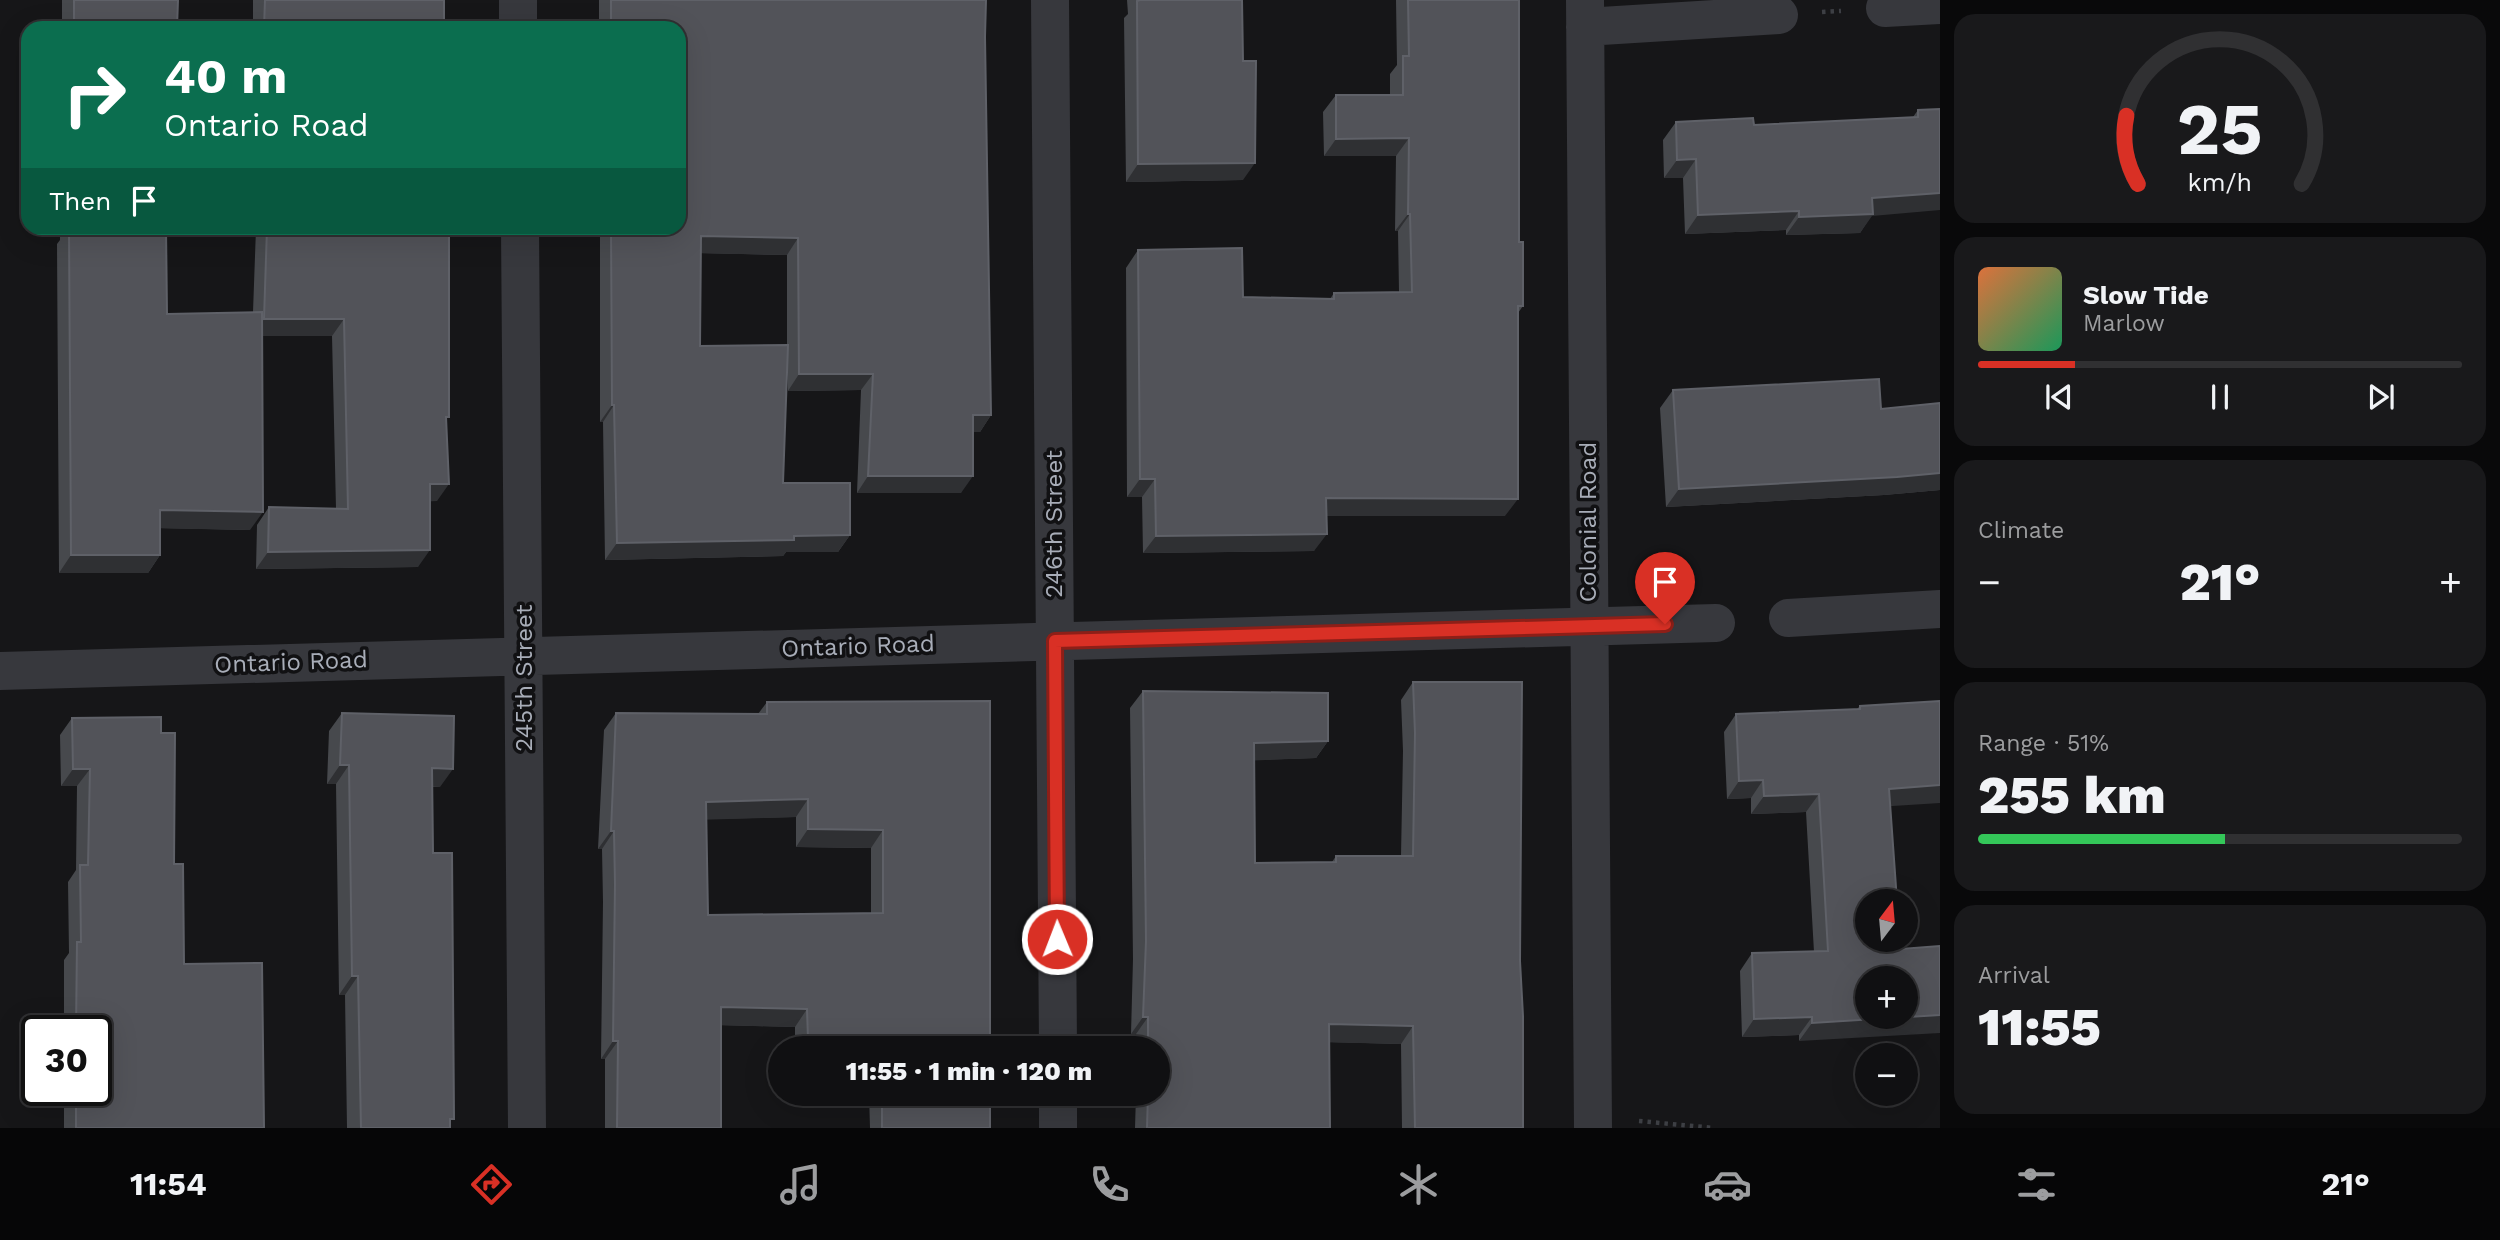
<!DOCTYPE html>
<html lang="en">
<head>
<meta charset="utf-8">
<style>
	:root { --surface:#101012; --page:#19191b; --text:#f1f3f6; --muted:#9c9d9f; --line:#303032; --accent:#d93025 }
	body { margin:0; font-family:"Work Sans",sans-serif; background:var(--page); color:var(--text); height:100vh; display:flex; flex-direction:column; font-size:26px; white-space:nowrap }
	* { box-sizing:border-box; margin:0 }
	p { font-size:23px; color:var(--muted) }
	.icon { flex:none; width:38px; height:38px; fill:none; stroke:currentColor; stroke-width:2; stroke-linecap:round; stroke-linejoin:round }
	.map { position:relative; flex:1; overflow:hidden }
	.drawer { display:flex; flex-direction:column; gap:14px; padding:14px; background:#09090a; width:560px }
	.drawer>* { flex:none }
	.guide { position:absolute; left:21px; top:21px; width:665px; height:214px; border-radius:21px; box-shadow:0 7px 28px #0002,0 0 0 2px var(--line); background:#0b6e4f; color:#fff; overflow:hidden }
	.needle { width:46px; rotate:16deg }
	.buttons { position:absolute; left:1855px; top:889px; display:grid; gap:14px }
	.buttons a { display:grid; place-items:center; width:63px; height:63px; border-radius:50%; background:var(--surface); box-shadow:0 7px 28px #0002,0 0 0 2px var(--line); font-size:35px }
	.speed { position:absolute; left:21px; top:1015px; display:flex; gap:14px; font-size:35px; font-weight:700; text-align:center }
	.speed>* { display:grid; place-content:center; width:91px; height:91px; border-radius:50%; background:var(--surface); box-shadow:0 7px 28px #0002,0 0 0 2px var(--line); line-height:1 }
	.speed .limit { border:4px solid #111; border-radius:10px; background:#fff; color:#111 }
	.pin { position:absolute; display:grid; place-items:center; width:60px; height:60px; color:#fff; margin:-72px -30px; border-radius:50% 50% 50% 0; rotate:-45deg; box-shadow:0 0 7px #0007 }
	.pin .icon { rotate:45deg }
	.me { position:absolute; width:77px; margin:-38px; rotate:359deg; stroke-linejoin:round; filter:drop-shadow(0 0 5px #0008) }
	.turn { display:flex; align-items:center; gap:24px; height:147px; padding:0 28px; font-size:32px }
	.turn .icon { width:91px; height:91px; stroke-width:2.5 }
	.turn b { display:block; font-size:49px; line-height:60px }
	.then { display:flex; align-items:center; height:66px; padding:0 28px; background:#0003; gap:14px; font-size:26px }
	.big { font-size:52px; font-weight:800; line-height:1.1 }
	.drawer .card { flex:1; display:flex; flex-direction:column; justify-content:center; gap:10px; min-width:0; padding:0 24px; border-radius:21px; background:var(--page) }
	.drawer .dial { align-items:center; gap:0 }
	.dial svg { height:182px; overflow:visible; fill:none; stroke:var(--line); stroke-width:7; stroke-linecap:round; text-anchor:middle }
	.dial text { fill:var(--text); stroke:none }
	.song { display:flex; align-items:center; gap:21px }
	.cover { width:84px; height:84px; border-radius:10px; background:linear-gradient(135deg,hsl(20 70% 55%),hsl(150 70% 35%)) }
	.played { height:7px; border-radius:4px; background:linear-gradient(90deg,var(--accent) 20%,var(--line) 20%) }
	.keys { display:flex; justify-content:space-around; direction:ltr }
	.heat { display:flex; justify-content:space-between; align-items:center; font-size:38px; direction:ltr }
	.charge { height:10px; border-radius:5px; background:linear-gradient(90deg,#34c759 51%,var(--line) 0) }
	.trip { position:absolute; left:768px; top:1036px; width:402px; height:70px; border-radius:35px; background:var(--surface); box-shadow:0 7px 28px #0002,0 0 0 2px var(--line); font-weight:800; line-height:70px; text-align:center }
	.tab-bar { display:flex; height:112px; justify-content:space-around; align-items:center; background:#060607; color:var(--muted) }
	.tab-bar .icon { width:49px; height:49px }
	.tab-bar .on { color:var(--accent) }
	.tab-bar b { font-size:32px; color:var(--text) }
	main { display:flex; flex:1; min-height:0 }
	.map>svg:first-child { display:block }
</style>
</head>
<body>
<main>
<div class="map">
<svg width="1940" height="1128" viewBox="0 0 1940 1128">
	<rect width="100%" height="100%" fill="#161618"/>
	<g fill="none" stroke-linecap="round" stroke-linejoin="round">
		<path stroke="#3d3f44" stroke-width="4.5" stroke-dasharray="3.5 5" stroke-linecap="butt" d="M1822 12 1841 11
			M1639 1121 1714 1128"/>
		<path stroke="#37383d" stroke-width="38" d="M518 0V28
			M1050 0 1058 1048
			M1585 0 1593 1128
			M1885 8 1940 5
			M1585 27 1779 15
			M520 228 527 1128
			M1788 618 1940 609
			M0 671 1716 623
			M1058 1094V1128"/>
	</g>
	<path fill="#47494d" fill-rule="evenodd" d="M62 0H178L177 28H62Z
		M253 0H444V21L447 28H253Z
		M599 0H986L985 37 991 415 980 432H973L961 493H857L861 390 788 391 787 351 783 483 850 535 838 552H786L783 556 605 560 603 422H600V228H679V28H599ZM701 253 787 255V345L700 346Z
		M1127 0H1242L1243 180 1126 182 1124 18 1128 14Z
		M1396 0H1519V242L1523 306 1518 313 1505 516H1326L1314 551 1143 553 1142 497H1127L1126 268 1138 250 1243 297 1330 299 1334 293 1399 292 1398 231H1395L1396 156H1324L1323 112 1336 95H1390V74L1397 65Z
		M1940 109 1860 233 1786 235V230L1685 234 1683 178H1664L1663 140 1676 122 1754 125 1913 117 1918 110Z
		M60 228H166L167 314 253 312 256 228H449L446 421 437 501H430L418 567 256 569 257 525 269 507 336 509 332 336H262L250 530 160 528V555L148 573H59L57 244 60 240Z
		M1673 390 1881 409 1940 403V490L1884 495 1666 507 1660 408Z
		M1413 682 1520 961 1523 1128H1402L1401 1044 1329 1042 1330 1128H1135L1136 1094H1158V1048H1136V1034H1131L1133 959 1130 708 1143 691 1328 741 1316 758 1254 760 1255 863 1332 862 1336 856H1401L1403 751 1401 700Z
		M990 701V1048H795V1027L721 1025V1128H605V1059H601L603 902 602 849H598L604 730 616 713 758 714 767 702ZM796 817V847L871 848V913L708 915 706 819Z
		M1860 706 1890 806 1900 940 1799 1041V1035L1742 1037 1740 971 1752 953 1814 952 1806 812 1751 814V798L1727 799 1724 732 1736 714 1857 709Z
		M342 713 440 787H432L433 853 450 1128H347L345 995H339L336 784H327L329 731Z
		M72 718 161 733 184 964 264 1128H64V1090H96V1031H64V960L69 953 68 882 76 870 77 786H61L60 735Z
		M869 1094H990V1128H870Z"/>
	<path fill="#2f3033" d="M1409 138 1396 156H1324L1336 139Z
		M1696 159 1683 178H1664L1677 160Z
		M1255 163 1243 180 1126 182 1138 164Z
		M1940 193V210L1872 216 1860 233 1786 235 1799 217 1872 198Z
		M1799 211 1786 230 1685 234 1698 215Z
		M1408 214H1410L1398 231H1395Z
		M701 236 798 238 787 255 689 253Z
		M264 319H344L332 336H252Z
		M799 374H873L861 390 788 391Z
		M612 405H614L603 422H600Z
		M973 415H991L980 432H961Z
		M1940 473V490L1884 495 1666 507 1679 489Z
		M868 476H973L961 493H857Z
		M1140 479H1155L1142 497H1127Z
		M430 484H449L437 501 418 502Z
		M1326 498 1518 499 1505 516H1314Z
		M160 510 263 512 250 530 148 528Z
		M1327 534 1314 551 1143 553 1156 536Z
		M850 535 838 552H786L783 556 605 560 617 543 794 536Z
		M430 550 418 567 256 569 268 552Z
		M71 555H160L148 573H59Z
		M1328 741 1316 758 1241 761 1254 743Z
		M340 765H349L336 784H327Z
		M432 768 453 769 440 787 419 786Z
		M73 769H90L77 786H61Z
		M1763 780 1751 798 1727 799 1739 781Z
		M1940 785V803L1877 807 1889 789Z
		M1819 794 1806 812 1751 814 1764 796Z
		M808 799 796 817 694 820 706 802Z
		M808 829 883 830 871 848 796 847Z
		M611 831H614L602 849H598Z
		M352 976H358L345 995H339Z
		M721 1007 807 1009 795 1027 708 1025Z
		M1940 1015V1033L1799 1041 1812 1023Z
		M1143 1017H1148L1136 1034H1131Z
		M1812 1017 1799 1035 1742 1037 1754 1019Z
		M1329 1024 1413 1026 1401 1044 1317 1042Z
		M808 1039H881L874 1048H801Z
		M613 1041H618L605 1059H601Z"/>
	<path fill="#525359" stroke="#5f6168" stroke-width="2" fill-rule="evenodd" d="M74 0H178L177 28H74Z
		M265 0H444V21H448L447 28H264Z
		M611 0H986L985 37 991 415H973V476H868L873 374H799L798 238 701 236 700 346 788 345 783 483H850V535L794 536V540L617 543 614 405H612L611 228H679V28H611Z
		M1140 0H1242L1243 61H1256L1255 163 1138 164 1137 1Z
		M1408 0H1519V242H1523V306H1518V499L1326 498 1327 534 1156 536 1155 479H1140L1138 250 1242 248 1243 297 1334 299V293L1412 292 1410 214H1408L1409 138 1336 139V95H1403V56H1409Z
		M1940 109V193L1872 198 1873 214 1799 217V211L1698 215 1696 159 1677 160 1676 122 1753 118 1754 125 1918 117V110Z
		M69 228H166L167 314 262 312 263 512 160 510V555H71Z
		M267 228H449V417H446L449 484H430V550L268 552 269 507 348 509 344 319H264Z
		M1879 379 1881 409 1940 403V473L1897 477 1679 489 1673 390Z
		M1413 682H1522L1520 961 1523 1016V1128H1415L1413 1026 1329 1024 1330 1128H1147L1148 1094H1158V1048H1148V1017H1143L1146 941 1143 691 1328 693V741L1254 743 1255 863 1336 862V856H1413L1415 733Z
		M990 701V1048H881V1039H808L807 1009 721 1007V1128H617L618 1041H613L615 884 614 831H611L616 713 767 714V702ZM808 799V829L883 830V913L708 915 706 802Z
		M1940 701V785L1889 789 1897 901H1867V940H1900L1901 949 1940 946V1015L1812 1023V1017L1754 1019 1752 953 1828 951 1819 794 1764 796 1763 780 1739 781 1736 714 1860 709V706ZM1867 978H1906V1017H1867Z
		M342 713 454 716 453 769 432 768 433 853H452L454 1119H450V1128H361L358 976H352L349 765H340Z
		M161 717V733H175L174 864H183L184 964 262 963 264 1128H76V1090H96V1031H76L77 942H81L80 865H88L90 769H73L72 718Z
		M882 1094H990V1128H882Z"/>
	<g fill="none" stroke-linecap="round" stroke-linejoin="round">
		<defs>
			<path id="route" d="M1057 939 1055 641 1665 624"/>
		</defs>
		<use href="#route" stroke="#8d1f18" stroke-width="18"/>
		<use href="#route" stroke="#d93025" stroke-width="12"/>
	</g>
	<g text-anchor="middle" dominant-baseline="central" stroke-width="7" stroke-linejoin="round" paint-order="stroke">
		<g font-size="24" fill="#a8adb8" stroke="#111113">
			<text transform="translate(1588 522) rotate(-90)">Colonial Road</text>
			<text transform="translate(1054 524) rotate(-90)">246th Street</text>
			<text transform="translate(858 646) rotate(-2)">Ontario Road</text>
			<text transform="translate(291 662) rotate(-2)">Ontario Road</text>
			<text transform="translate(524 678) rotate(-90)">245th Street</text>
		</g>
	</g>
</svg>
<div class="buttons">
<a><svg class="needle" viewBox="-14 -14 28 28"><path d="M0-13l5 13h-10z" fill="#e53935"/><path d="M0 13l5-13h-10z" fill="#9c9d9f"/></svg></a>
<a>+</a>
<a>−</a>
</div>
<div class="speed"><div class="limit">30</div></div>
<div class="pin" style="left:1665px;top:624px;background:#d93025"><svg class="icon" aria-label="arrive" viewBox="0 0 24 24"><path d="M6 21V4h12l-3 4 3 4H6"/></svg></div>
<svg class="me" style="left:1057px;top:939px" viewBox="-20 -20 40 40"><circle r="17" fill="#d93025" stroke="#fff" stroke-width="3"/><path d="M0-11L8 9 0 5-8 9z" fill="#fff"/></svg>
<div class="trip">11:55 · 1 min · 120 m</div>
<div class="guide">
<div class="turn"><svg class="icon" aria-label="right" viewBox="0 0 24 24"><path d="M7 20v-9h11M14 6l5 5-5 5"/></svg><div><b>40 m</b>Ontario Road</div></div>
<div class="then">Then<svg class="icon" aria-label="arrive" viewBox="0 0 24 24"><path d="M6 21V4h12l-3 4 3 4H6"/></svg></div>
</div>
</div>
<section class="drawer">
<div class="card dial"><svg viewBox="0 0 100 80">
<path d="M14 69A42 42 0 1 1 86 69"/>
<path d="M14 69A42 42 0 0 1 9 39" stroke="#d93025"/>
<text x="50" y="56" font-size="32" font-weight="700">25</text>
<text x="50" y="72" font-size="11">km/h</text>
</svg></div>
<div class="card">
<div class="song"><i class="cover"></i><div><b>Slow Tide</b><p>Marlow</p></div></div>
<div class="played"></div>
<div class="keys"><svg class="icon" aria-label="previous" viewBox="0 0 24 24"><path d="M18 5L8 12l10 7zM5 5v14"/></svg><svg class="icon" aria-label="pause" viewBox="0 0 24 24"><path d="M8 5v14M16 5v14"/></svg><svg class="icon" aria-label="next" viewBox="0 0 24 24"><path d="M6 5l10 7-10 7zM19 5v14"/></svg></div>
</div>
<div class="card"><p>Climate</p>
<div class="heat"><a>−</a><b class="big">21°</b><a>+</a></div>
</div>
<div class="card"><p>Range · 51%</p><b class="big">255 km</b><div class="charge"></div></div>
<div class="card"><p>Arrival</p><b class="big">11:55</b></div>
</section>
</main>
<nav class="tab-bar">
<b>11:54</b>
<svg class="icon on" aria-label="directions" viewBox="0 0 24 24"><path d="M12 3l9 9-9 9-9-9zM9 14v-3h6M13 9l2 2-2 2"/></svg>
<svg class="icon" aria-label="music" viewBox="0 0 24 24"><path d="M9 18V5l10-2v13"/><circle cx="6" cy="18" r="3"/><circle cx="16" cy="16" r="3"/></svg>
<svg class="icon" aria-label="phone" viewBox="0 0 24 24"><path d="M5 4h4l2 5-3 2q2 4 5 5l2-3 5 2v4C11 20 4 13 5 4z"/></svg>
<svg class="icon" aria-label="climate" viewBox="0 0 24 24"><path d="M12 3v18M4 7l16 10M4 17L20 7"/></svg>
<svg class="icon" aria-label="car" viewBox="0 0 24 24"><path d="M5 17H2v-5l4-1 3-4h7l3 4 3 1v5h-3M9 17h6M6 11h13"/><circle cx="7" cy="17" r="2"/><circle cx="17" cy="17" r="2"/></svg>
<svg class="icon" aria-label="filters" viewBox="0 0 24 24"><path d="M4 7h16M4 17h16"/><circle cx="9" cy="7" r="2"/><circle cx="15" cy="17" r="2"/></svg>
<b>21°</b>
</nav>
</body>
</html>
